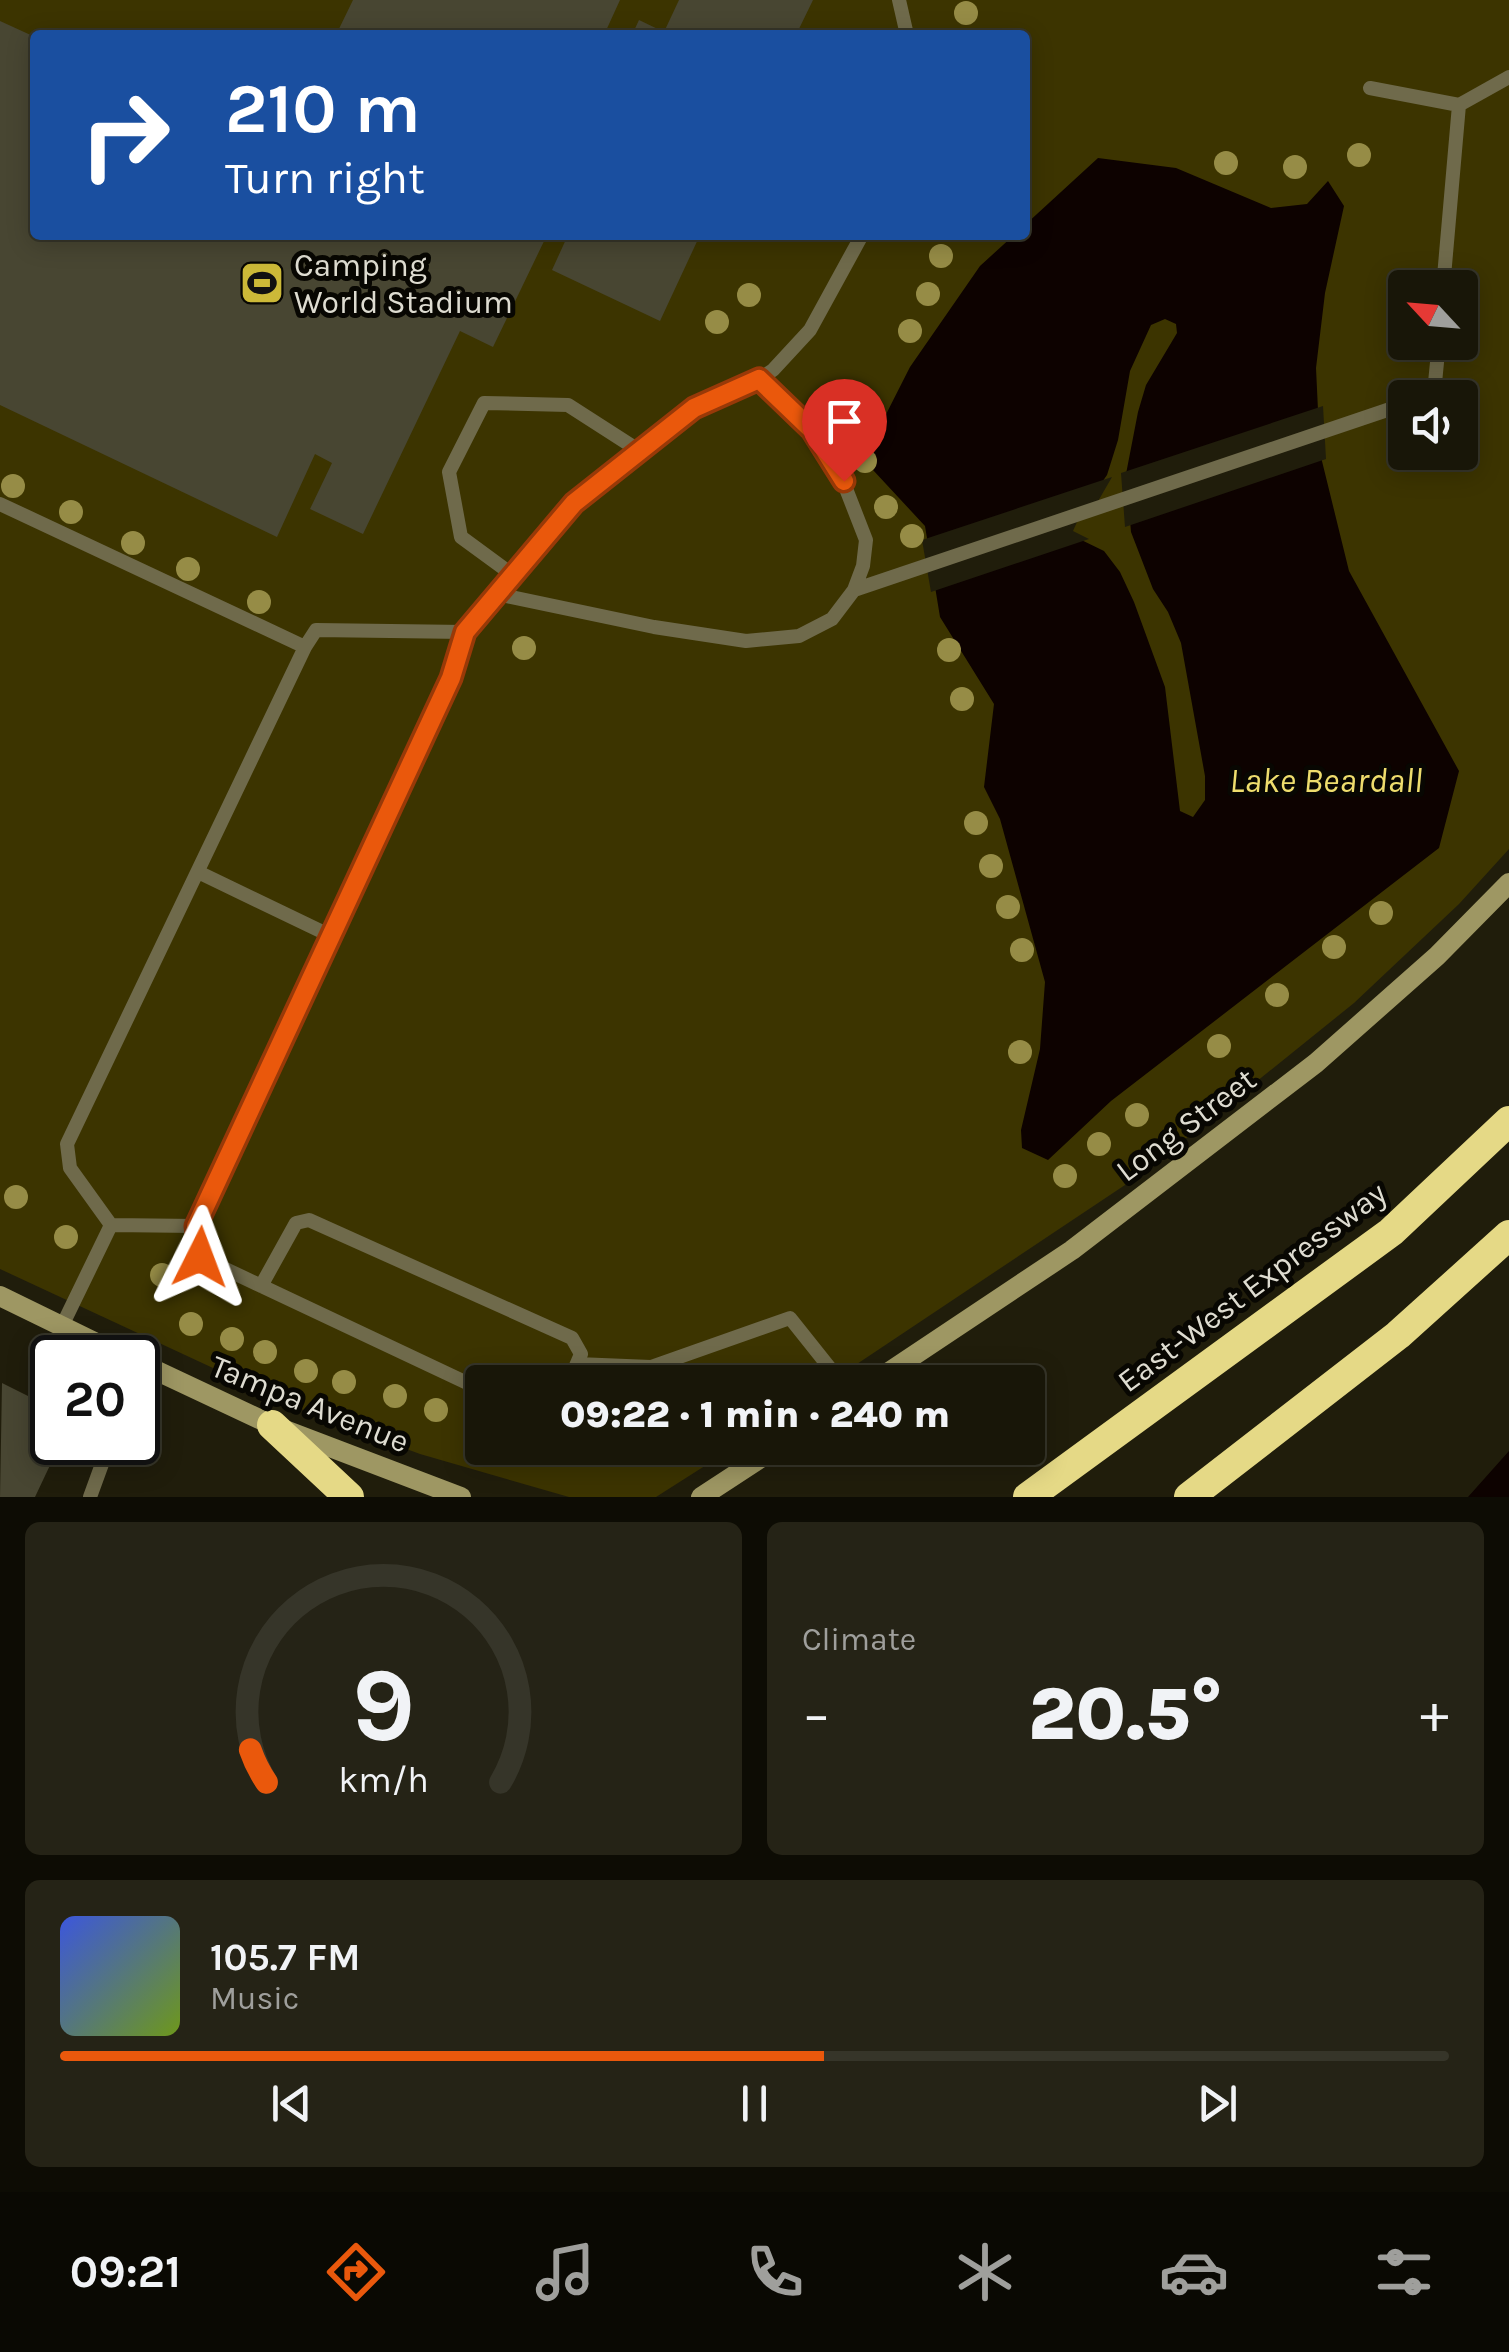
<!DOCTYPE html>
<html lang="en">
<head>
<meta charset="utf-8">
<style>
	:root { --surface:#181608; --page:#252316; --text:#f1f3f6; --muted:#9f9f9c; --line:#363529; --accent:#ea580c }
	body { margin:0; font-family:Karla,sans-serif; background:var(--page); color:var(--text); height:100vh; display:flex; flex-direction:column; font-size:38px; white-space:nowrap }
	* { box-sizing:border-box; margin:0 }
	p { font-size:32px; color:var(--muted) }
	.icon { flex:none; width:55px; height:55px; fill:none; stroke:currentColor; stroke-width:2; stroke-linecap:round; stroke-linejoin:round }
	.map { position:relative; height:1497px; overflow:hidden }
	.details { display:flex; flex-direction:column; gap:25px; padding:25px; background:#0d0c04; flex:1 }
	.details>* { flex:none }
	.guide { position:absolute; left:30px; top:30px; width:1000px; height:210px; border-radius:10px; box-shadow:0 5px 25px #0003,0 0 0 2px var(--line); background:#1a4fa0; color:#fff; overflow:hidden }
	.needle { width:65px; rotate:296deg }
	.fabs { position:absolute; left:1388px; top:270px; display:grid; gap:20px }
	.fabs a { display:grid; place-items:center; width:90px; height:90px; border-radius:10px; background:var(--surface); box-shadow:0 5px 25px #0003,0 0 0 2px var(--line); font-size:50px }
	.speed { position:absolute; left:30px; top:1335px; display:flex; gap:20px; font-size:50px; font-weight:700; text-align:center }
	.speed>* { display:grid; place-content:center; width:130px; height:130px; border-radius:50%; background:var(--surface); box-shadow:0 5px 25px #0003,0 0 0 2px var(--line); line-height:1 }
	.speed .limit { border:5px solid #111; border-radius:15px; background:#fff; color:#111 }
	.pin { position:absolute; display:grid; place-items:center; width:85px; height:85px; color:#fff; margin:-102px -42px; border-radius:50% 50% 50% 0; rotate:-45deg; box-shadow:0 0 10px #0007 }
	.pin .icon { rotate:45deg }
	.me { position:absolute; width:110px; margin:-55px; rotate:3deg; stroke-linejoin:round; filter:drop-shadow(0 0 8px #0008) }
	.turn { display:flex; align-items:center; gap:35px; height:210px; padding:0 30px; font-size:45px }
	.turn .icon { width:130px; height:130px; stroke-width:2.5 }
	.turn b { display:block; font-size:70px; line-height:85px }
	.big { font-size:75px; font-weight:800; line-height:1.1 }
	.details .card { flex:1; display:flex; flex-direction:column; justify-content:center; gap:15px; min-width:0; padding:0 35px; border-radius:15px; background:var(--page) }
	.details .dial { align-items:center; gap:0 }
	.dial svg { height:260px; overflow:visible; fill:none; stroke:var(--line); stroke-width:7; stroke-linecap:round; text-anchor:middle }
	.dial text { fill:var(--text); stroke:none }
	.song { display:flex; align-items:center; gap:30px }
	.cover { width:120px; height:120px; border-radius:15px; background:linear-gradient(135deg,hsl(230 70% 55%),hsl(80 70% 35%)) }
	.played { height:10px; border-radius:5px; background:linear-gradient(90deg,var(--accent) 55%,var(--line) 55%) }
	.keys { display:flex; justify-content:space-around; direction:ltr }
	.heat { display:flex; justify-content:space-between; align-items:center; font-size:55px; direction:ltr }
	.details .tiles { flex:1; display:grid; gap:25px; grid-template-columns:1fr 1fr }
	.card:last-child { grid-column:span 2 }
	.trip { position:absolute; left:465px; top:1365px; width:580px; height:100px; border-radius:10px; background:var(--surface); box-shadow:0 5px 25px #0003,0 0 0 2px var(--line); font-weight:800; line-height:100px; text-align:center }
	.menu { display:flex; height:160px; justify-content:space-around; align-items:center; background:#0a0903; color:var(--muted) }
	.menu .icon { width:70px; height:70px }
	.menu .current { color:var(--accent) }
	.menu b { font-size:45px; color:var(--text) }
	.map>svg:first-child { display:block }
</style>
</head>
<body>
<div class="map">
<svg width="1509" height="1497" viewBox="0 0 1509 1497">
	<rect width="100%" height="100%" fill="#201d0b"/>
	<path fill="#3c3400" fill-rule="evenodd" d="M0 0H1509V849L1459 904 1354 1003 1143 1173 830 1382H482V1448H733L656 1497H569L420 1454 312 1414 0 1269ZM35 35H1025V235H35ZM1405 288H1460V342H1405ZM1405 398H1460V452H1405Z"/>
	<path fill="#0d0200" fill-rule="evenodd" d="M1098 158 1176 168 1271 208 1307 204 1328 181 1344 206 1325 293 1316 368 1320 453 1349 571 1459 771 1439 848 1111 1101 1048 1160 1022 1148 1021 1130 1040 1049 1045 982 1000 819 984 787 994 704 940 617 925 526 873 470 875 436 910 367 980 266 1014 235H1025V225ZM1165 319 1176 324 1177 333 1146 385 1138 412 1126 474 1131 532 1153 589 1168 612 1181 643 1205 776V800L1193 817 1180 811 1165 687 1134 602 1120 572 1104 551 1067 533 1107 475 1118 440 1130 371 1151 325Z
		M1509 1451V1497H1468Z"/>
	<path fill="#201d0b" d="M1323 406 1326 459 1125 527 1121 473Z
		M1112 477 1097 503 1077 522 1073 531 1089 539 931 592 922 540Z"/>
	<path fill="#484632" d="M353 0H620L604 35H336Z
		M679 0H813L796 35H632L639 20 664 32Z
		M0 21 35 37V235H547L493 347 460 331 363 534 310 509 332 463 315 454 277 537 0 405Z
		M568 235H700L660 321 552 270Z
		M2 1383 52 1408V1442H61L35 1497H0Z"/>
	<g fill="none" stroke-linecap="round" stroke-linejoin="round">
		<path stroke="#6f6a4b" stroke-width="14" d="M899 0 907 35
			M1370 88 1459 105 1509 77
			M1443 288 1459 105
			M1423 398 1434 393 1439 342
			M0 504 305 647
			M513 575 461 537 449 472 484 403 568 405 638 450
			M854 590 1405 404
			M497 594 654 627 746 641 799 636 832 619 854 590 863 566 866 540 843 481 812 429 759 379
			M465 632 573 503 694 407 749 386 773 370 810 330 862 235
			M198 872 331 936
			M196 1226 200 1257 482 1390
			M261 1286 296 1223 309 1220 572 1338 581 1354 572 1375 554 1382
			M62 1326 111 1225 70 1168 67 1144 305 647 316 630 465 632 451 679 196 1226 111 1225
			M577 1364 651 1367 790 1318 841 1382
			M90 1497 110 1442"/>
		<path stroke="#9e9763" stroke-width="20" d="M0 1296 127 1358
			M138 1362 272 1425 461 1497
			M874 1382 1072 1250 1316 1063 1437 956 1509 883
			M701 1497 776 1448"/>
		<path stroke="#e5d986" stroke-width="30" d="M272 1425 349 1497
			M1028 1497 1391 1232 1509 1121
			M1189 1497 1398 1335 1509 1235"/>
	</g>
	<g fill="#968c46">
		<circle cx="966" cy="13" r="12"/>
		<circle cx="1359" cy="155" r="12"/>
		<circle cx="1226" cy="163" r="12"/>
		<circle cx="1295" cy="167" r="12"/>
		<circle cx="941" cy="256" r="12"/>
		<circle cx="928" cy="294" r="12"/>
		<circle cx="749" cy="295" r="12"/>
		<circle cx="717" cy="322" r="12"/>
		<circle cx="910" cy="331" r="12"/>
		<circle cx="865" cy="461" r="12"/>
		<circle cx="13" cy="486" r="12"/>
		<circle cx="886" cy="507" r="12"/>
		<circle cx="71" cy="512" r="12"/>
		<circle cx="912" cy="536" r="12"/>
		<circle cx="133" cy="543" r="12"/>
		<circle cx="188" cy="569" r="12"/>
		<circle cx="259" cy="602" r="12"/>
		<circle cx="524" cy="648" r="12"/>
		<circle cx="949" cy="650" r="12"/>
		<circle cx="962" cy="699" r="12"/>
		<circle cx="976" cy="823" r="12"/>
		<circle cx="991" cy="866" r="12"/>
		<circle cx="1008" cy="907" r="12"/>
		<circle cx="1381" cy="913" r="12"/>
		<circle cx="1334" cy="947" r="12"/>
		<circle cx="1022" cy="950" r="12"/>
		<circle cx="1277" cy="995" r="12"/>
		<circle cx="1219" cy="1046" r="12"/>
		<circle cx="1020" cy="1052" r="12"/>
		<circle cx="1137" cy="1115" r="12"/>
		<circle cx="1099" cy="1144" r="12"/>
		<circle cx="1065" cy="1176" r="12"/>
		<circle cx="16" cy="1197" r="12"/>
		<circle cx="66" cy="1237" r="12"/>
		<circle cx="162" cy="1275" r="12"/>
		<circle cx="191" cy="1324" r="12"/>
		<circle cx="232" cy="1339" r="12"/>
		<circle cx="265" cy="1352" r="12"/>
		<circle cx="306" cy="1371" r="12"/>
		<circle cx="344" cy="1382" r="12"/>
		<circle cx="395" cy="1396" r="12"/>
		<circle cx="436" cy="1410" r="12"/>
	</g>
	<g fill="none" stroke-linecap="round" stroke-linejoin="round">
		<defs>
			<path id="route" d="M200 1257 196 1226 451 678 465 632 574 503 694 408 759 379 812 430 844 481"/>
		</defs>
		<use href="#route" stroke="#983908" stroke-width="25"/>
		<use href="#route" stroke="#ea580c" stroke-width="18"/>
	</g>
	<defs>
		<symbol id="stadium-square" viewBox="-11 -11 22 22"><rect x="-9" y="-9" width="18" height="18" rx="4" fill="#ccb938" stroke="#080702"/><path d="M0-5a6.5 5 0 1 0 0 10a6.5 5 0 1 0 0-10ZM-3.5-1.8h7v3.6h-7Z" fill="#111"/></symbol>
	</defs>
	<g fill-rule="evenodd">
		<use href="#stadium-square" x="237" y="258" width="50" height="50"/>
	</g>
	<g text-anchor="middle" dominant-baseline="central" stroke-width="10" stroke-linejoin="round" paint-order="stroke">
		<g font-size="32" fill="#dedcd1" stroke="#080702" text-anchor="start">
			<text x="294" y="265">Camping<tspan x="294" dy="37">World Stadium</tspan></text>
		</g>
		<g font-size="32" fill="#dedcd1" stroke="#080702">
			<text transform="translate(1186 1125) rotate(-37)">Long Street</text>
			<text transform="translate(1252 1287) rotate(-37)">East-West Expressway</text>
			<text transform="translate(310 1404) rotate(22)">Tampa Avenue</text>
		</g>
		<g font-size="35" font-style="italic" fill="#eedd6d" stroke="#080702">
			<text x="1326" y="780">Lake Beardall</text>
		</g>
	</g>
</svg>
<div class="fabs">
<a><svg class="needle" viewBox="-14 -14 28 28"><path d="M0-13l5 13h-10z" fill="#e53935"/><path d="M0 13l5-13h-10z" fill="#9f9f9c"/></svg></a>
<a><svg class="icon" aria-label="sound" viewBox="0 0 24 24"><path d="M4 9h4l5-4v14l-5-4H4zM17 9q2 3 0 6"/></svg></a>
</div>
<div class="speed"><div class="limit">20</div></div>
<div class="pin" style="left:844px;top:481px;background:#d93025"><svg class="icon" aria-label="arrive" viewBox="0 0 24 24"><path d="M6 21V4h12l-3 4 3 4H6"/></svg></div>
<svg class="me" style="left:200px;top:1257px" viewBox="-20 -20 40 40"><path d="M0-17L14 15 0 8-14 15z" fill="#ea580c" stroke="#fff" stroke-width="4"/></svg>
<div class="trip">09:22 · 1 min · 240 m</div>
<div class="guide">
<div class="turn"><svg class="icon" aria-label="right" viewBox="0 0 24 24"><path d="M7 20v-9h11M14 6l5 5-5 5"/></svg><div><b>210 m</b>Turn right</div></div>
</div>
</div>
<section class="details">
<div class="tiles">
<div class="card dial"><svg viewBox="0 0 100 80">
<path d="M14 69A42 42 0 1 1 86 69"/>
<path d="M14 69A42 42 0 0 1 9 59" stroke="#ea580c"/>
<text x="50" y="56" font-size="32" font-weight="700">9</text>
<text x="50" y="72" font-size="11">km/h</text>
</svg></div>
<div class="card"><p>Climate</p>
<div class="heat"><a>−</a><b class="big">20.5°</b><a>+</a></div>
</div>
<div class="card">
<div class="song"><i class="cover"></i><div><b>105.7 FM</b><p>Music</p></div></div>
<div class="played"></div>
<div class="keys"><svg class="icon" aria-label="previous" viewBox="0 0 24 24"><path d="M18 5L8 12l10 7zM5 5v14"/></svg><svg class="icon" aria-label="pause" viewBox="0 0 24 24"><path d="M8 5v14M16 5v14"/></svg><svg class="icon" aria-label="next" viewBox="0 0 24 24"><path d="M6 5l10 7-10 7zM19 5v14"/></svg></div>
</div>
</div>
</section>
<nav class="menu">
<b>09:21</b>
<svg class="icon current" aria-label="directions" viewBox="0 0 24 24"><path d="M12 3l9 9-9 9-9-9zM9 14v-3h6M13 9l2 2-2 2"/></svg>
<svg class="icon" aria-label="music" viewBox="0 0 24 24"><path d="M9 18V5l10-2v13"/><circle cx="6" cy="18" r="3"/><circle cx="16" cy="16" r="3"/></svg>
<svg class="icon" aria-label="phone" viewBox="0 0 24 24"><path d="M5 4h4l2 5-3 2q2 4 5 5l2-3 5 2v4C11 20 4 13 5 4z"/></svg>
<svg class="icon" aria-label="climate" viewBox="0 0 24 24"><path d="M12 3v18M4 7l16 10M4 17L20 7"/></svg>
<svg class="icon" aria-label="car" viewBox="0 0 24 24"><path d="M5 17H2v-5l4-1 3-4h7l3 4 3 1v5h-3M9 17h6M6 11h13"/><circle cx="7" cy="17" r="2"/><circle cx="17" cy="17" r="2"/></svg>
<svg class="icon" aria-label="filters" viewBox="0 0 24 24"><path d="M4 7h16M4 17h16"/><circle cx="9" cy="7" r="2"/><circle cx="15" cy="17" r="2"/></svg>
</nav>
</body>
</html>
